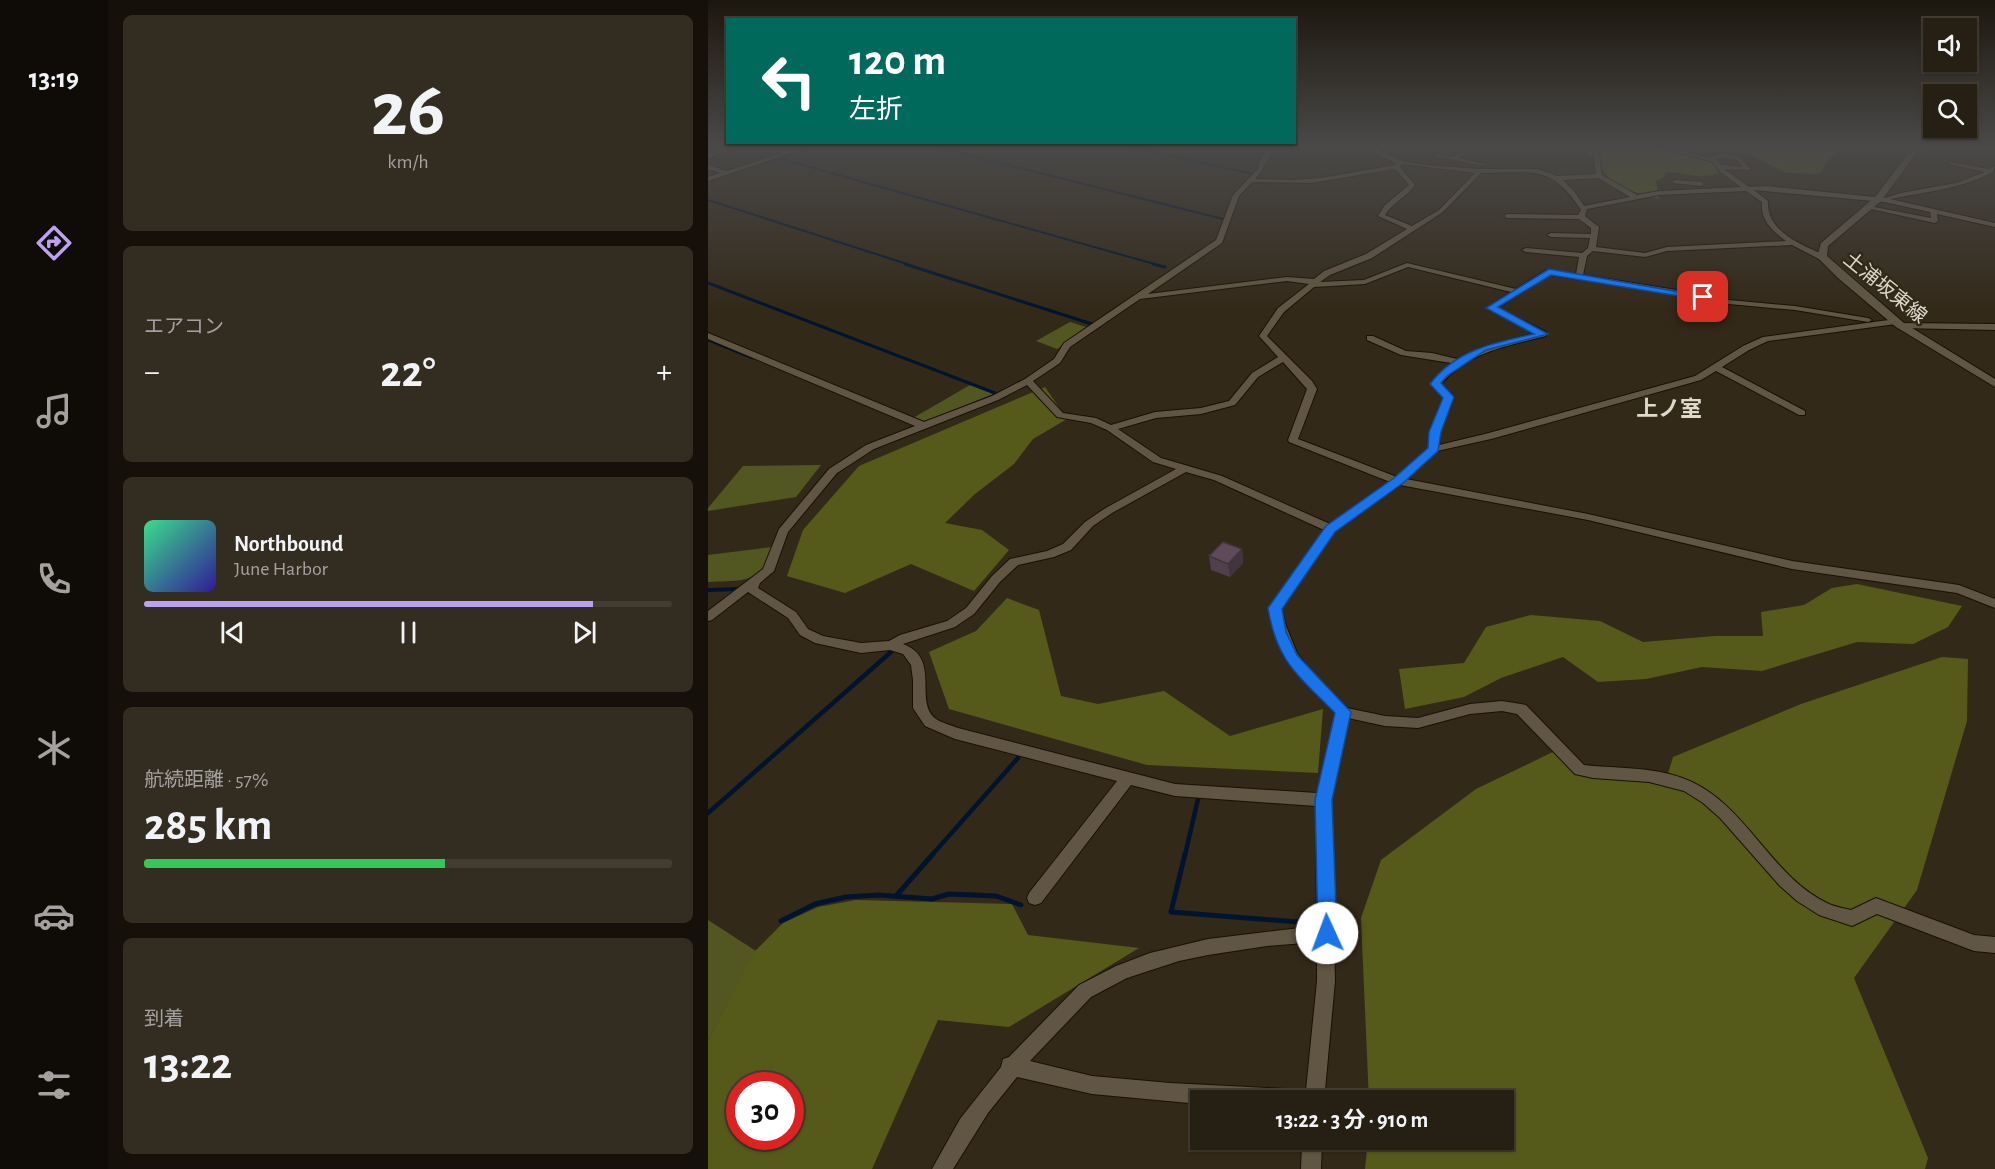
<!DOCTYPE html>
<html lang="ja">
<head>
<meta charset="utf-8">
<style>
	:root { --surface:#261f13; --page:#322c21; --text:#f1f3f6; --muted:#a4a2a0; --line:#423d33; --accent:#bca0f2 }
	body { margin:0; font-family:"Alegreya Sans","Noto Sans JP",sans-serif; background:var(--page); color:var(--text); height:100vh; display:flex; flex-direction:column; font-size:22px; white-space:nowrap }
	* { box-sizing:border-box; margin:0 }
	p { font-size:20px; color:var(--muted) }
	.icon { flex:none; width:33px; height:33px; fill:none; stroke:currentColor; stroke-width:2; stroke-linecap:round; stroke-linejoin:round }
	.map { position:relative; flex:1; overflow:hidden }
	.panel { display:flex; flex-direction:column; gap:15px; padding:15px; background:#15110a; width:600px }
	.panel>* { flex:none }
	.hud { position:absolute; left:18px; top:18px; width:570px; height:126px; border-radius:0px; box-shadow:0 2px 4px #0004,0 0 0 2px var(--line); background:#00695c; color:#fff; overflow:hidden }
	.tools { position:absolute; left:1215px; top:18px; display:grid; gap:12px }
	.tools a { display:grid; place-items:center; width:54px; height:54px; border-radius:0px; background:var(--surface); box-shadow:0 2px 4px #0004,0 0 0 2px var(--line); font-size:30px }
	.speed { position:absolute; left:18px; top:1072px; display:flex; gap:12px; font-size:30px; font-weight:700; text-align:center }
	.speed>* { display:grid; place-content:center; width:78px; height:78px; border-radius:50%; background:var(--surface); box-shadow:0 2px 4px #0004,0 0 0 2px var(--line); line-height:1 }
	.speed .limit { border:9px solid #d22; background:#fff; color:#111 }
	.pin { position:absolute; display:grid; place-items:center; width:51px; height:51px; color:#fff; margin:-26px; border-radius:12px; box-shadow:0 3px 9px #0006 }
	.me { position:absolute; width:66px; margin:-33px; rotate:358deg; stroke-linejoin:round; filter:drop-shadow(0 0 4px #0008) }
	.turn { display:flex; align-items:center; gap:21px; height:126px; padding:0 24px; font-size:27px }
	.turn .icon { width:78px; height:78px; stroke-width:2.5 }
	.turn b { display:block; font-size:42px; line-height:51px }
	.big { font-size:45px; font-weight:700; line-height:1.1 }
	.panel .widget { flex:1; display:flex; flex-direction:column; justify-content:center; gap:9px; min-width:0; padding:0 21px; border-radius:9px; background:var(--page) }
	.panel .dial { align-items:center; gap:0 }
	.dial b { font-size:78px; line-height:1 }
	.song { display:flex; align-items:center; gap:18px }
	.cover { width:72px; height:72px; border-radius:9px; background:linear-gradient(135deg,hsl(150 70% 55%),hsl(250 70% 35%)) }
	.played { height:6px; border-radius:3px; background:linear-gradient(90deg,var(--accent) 85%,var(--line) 85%) }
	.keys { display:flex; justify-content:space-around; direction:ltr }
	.heat { display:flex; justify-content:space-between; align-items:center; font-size:33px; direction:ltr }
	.charge { height:9px; border-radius:4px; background:linear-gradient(90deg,#34c759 57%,var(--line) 0) }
	.trip { position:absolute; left:482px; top:1090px; width:324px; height:60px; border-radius:0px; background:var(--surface); box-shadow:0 2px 4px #0004,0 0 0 2px var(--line); font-weight:700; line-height:60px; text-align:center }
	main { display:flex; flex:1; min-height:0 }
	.tabs { display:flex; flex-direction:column; width:108px; justify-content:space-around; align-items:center; background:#0f0c08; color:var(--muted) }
	.tabs .icon { width:42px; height:42px }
	.tabs .active { color:var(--accent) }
	.tabs b { font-size:27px; color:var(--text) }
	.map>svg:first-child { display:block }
</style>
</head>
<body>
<main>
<nav class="tabs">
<b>13:19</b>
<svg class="icon active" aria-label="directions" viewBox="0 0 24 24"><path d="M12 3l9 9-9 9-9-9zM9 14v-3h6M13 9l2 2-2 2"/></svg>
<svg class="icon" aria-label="music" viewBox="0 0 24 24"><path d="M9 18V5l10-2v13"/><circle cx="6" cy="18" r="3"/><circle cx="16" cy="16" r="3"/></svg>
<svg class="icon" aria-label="phone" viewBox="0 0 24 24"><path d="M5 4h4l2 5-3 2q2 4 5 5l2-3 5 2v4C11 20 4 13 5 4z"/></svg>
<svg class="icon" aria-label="climate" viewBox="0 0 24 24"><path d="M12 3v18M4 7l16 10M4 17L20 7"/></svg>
<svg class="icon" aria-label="car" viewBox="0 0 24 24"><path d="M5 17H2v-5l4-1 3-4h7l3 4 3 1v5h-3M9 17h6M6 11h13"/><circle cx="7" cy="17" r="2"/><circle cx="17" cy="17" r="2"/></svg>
<svg class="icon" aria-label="filters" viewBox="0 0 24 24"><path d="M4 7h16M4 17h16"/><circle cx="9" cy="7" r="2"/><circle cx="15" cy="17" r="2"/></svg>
</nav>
<section class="panel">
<div class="widget dial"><b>26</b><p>km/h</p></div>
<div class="widget"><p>エアコン</p>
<div class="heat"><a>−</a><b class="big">22°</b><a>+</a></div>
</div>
<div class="widget">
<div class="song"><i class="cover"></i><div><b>Northbound</b><p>June Harbor</p></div></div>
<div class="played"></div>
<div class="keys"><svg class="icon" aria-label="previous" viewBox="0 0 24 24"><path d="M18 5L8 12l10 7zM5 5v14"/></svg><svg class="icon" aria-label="pause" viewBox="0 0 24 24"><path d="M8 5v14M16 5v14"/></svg><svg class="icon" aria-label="next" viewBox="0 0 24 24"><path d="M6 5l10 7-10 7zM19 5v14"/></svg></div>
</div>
<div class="widget"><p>航続距離 · 57%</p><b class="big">285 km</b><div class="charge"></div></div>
<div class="widget"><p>到着</p><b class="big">13:22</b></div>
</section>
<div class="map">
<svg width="1287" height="1169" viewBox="0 0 1287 1169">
	<rect width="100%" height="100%" fill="#332919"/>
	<path fill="#525621" d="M362 322 381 328 349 349 328 341Z
		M262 385 285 394 216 422 205 418Z
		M113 465 88 497 0 511V508L35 466Z
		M64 547C54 585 34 580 0 582V555Z
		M0 920 48 951 0 1041Z"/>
	<path fill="#555a1a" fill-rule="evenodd" d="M869 146H946L1004 161 1013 172C994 181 978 172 958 172L955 178 948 181 951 199C934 195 912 189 899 176 889 165 883 153 869 146Z
		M1026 146H1141L1121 158 1112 174 1078 173Z
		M337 387 359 419 325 439 306 464 267 494 237 523 274 530 301 550 266 591 203 564 137 593 79 576 95 530 151 466Z
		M1149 584 1254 606 1240 627 1205 644 1149 642 1054 671 994 667 938 679 890 682 855 657 793 678 756 697 697 709 691 669 756 663 778 627 823 615 892 621 935 642 1007 636H1055L1053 612 1096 605 1124 588Z
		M299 598 331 610 353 696 390 704 456 691 522 736 615 709 610 773 439 765 241 709 221 652 268 631Z
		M1234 657 1260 659 1259 721 1209 890 1146 978 1220 1158 1217 1169H657L660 1140H795V1101H661L653 918 673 860 768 789 847 751 872 770 959 777 965 757 1093 704Z
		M148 900 304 904 320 935 431 948 301 1027 230 1020 164 1169H0V1041L47 951 75 923 110 907ZM32 1086H82V1137H32Z"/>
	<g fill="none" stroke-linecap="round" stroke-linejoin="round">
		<path stroke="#001430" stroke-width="2" d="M224 146 515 219
			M419 146 545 174
			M70 158 450 265
			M0 200 202 265"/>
		<path stroke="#001430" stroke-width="3" d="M197 264 384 324
			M445 264 457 267
			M0 283 287 393
			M0 340 45 358"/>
		<path stroke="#001430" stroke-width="4" d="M0 590 32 589"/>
		<path stroke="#001430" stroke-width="4.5" d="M0 813 183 652
			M224 855 310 758
			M477 855 490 799"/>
		<path stroke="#001430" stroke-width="5" d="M477 854 463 912 590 922
			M188 896 225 854
			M73 921 107 904 138 897 170 895 224 899 241 894 288 896 313 905"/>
		<path fill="#001430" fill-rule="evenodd" d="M101 146H110L28 173 23 172Z"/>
		<defs>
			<path id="street" d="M18 146H26L0 159V155Z
				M95 146H104L0 181V177L12 173 0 169V165L19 171Z
				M561 146H567C560 158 556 169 547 179L583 180 613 178 687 165 688 163 660 150 658 146H664L694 161 719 165 769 169H830L849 176 888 174 884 146H890L894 175 929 195 951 191 1033 187 1012 172 1005 162 948 146H958L1001 158 1013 153 1030 156 1042 168V170L1016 169 1041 187 1057 186 1177 198 1193 193 1248 183 1277 172 1241 164V162L1281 169 1287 166 1285 172C1252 189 1218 192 1182 199L1287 223V227L1229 214 1230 221 1227 223 1158 208 1161 206 1223 218 1222 212 1176 202 1046 190 1060 201C1058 231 1093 245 1117 255V259H1111L1084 245 959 251 937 257 885 251 879 256 875 275 981 292 1010 299 1087 306 1160 318 1164 320 1160 322 1087 310 1010 303 981 296 842 275 789 308 838 332V336C799 346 760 352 733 384L746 397 732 432 731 445 777 434 987 376 1035 346 1055 337 1188 319 1192 323 1287 324V330L1192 328 1188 324 1060 341 1041 350 1014 367 1097 411V415H1091L1008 371 993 380 783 439 729 451 698 479 880 514 1084 561 1251 585 1287 599V608L1249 593 1084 569 880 520 692 485 627 531 573 608 578 626 589 653 605 674 639 708 677 716 710 718 762 704 794 701 813 704 818 705 876 765C912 769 950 766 984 782 1041 809 1064 878 1121 904 1128 907 1136 908 1143 910L1168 898 1266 935 1287 937V953L1266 951 1169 914 1144 926 1111 915 1089 901 1072 886 1012 818 995 803 976 791 941 782 885 778 867 774 809 714 794 711 762 714 710 728 677 726 640 718 622 800 626 929 627 933 626 937 627 981 616 1101H492V1104L384 1094 309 1077 280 1113 245 1169H224L252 1119 293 1067 295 1059 301 1057 371 985 408 966 442 953 500 939 609 926 608 806 467 796 423 785 333 903 327 905 321 903 319 898 321 893 409 781 247 739 217 726 205 708V680L203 665 195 654 182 650 153 653 107 643 92 635 80 618 40 592 4 620 0 621V611L55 569 71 529 121 469 158 445 207 426 0 339V333L216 422 284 396 317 379 346 359 356 343 502 244 508 240 525 195 550 169 551 162ZM1014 157 1028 159 1035 167 1013 165 1008 159ZM694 164 767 173 731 210 704 226 677 215C684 203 699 197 707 185L692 167ZM687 169 701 185 677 205 670 216 699 229 658 254 616 271 606 279 579 277 440 294 514 243 531 196 544 182 603 183ZM817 172C847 174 857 187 873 210L870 215 799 214 796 216 799 218 871 219 883 228V234L843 233 839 235 843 237 882 238 880 248 874 253 818 248 814 250 818 252 871 257 868 274 838 270 808 289 699 263 656 280 612 282 622 275 664 258 735 212 773 173ZM890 178 922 197 876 206 866 191 855 180ZM1038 191 1054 202C1052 220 1064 231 1078 241L959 247 937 253 888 247 891 227 877 216 879 209 951 195ZM700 267 803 292 779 308 827 333 773 348 749 359 724 353 698 351 665 336H659V340L693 355 743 363 723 384 736 397 722 432 721 448 689 477 590 439 609 389 604 381 559 336 576 312 606 287 657 284ZM579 281 601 284 570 308 551 336 570 357 544 373 521 401 493 408 447 412 403 425 388 418 355 413 325 381 352 363 362 347 432 299ZM575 362 599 389 580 440 581 442 682 482 622 524 514 476 453 458 410 429 448 418 493 414 527 405 550 377ZM319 385 349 417 383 423 399 430 445 462 468 469 396 509 377 522 355 544 339 551 302 559 284 576 258 608 239 621 192 635 181 641 153 643 115 636 100 629 88 612 50 588 52 583 66 571 80 532 129 473 166 449 290 400ZM478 472 506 480 616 530 561 608C572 659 593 678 628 713L609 793 467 784 250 728C243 725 234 723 228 719 205 702 234 658 195 644L247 627 266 614 292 582 310 565 346 557 363 550 385 526 404 513ZM609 942V981L598 1090 462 1083 384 1076 322 1061 383 997 419 978 471 961 500 955 559 946Z
				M763 146H770L751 158 776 164V166L725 156 728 154 745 157Z
				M1207 146H1287V150L1209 149Z
				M967 180 993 182 996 184 993 186 965 183 964 182Z
				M594 1140H614L613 1169H593Z"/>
			<path id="secondary" d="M1206 146H1214L1173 201 1120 246 1119 256 1196 323 1287 379V387L1188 327 1130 278 1109 257 1113 243 1167 197Z"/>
		</defs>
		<use href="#street" stroke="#1a1103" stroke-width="2"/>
		<use href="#secondary" stroke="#1a1103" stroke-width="2"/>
		<use href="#street" fill="#615644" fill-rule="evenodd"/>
		<use href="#secondary" fill="#615644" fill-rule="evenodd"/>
	</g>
	<path fill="#51404b" d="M534 549 535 563 522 577 503 570 501 556Z"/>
	<path fill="#42343d" d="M534 549 535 563 522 577 520 564Z"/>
	<path fill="#5e4b57" stroke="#42343d" stroke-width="1.5" d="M515 542 534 549 520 564 501 556Z"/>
	<linearGradient id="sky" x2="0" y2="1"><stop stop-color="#1c170e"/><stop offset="0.47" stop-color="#4a4949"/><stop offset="1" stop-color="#4a4949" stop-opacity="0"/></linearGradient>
	<rect width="1287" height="310" fill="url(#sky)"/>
	<path fill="#1a73e8" stroke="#114b97" stroke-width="1.5" d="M841 269 1000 297 995 300 843 275 790 307 840 334 778 350 739 376 733 383 746 397 733 432 730 451 695 483 627 532 574 609 578 632 589 655 643 712 624 800 629 933 626 940 619 942 613 940 610 933 607 800 627 713C591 676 569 663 560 608L618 526 686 478 720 448 721 432 735 398 722 384C747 350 788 342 826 334L778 308Z"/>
	<g text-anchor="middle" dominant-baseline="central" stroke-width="5" stroke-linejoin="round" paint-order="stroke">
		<g font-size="20" fill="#ded8cd" stroke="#332919">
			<text transform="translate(1177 288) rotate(39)">土浦坂東線</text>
		</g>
		<g font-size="22" font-weight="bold" fill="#ded8cd" stroke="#332919">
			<text x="961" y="409">上ノ室</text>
		</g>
	</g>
</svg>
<div class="tools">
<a><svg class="icon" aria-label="sound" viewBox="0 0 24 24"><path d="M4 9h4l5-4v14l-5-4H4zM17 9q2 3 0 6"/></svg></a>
<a><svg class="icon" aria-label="search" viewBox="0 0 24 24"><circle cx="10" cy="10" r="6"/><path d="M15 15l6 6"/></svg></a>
</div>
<div class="speed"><div class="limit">30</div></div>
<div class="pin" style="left:995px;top:297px;background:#d93025"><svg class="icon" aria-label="arrive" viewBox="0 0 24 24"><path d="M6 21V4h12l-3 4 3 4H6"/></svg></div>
<svg class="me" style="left:619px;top:933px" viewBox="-20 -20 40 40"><circle r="19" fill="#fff"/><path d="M0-13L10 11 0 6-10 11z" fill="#1a73e8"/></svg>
<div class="trip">13:22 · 3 分 · 910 m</div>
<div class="hud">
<div class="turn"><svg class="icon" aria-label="left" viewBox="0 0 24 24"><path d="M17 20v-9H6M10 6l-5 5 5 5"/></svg><div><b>120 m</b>左折</div></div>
</div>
</div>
</main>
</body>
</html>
